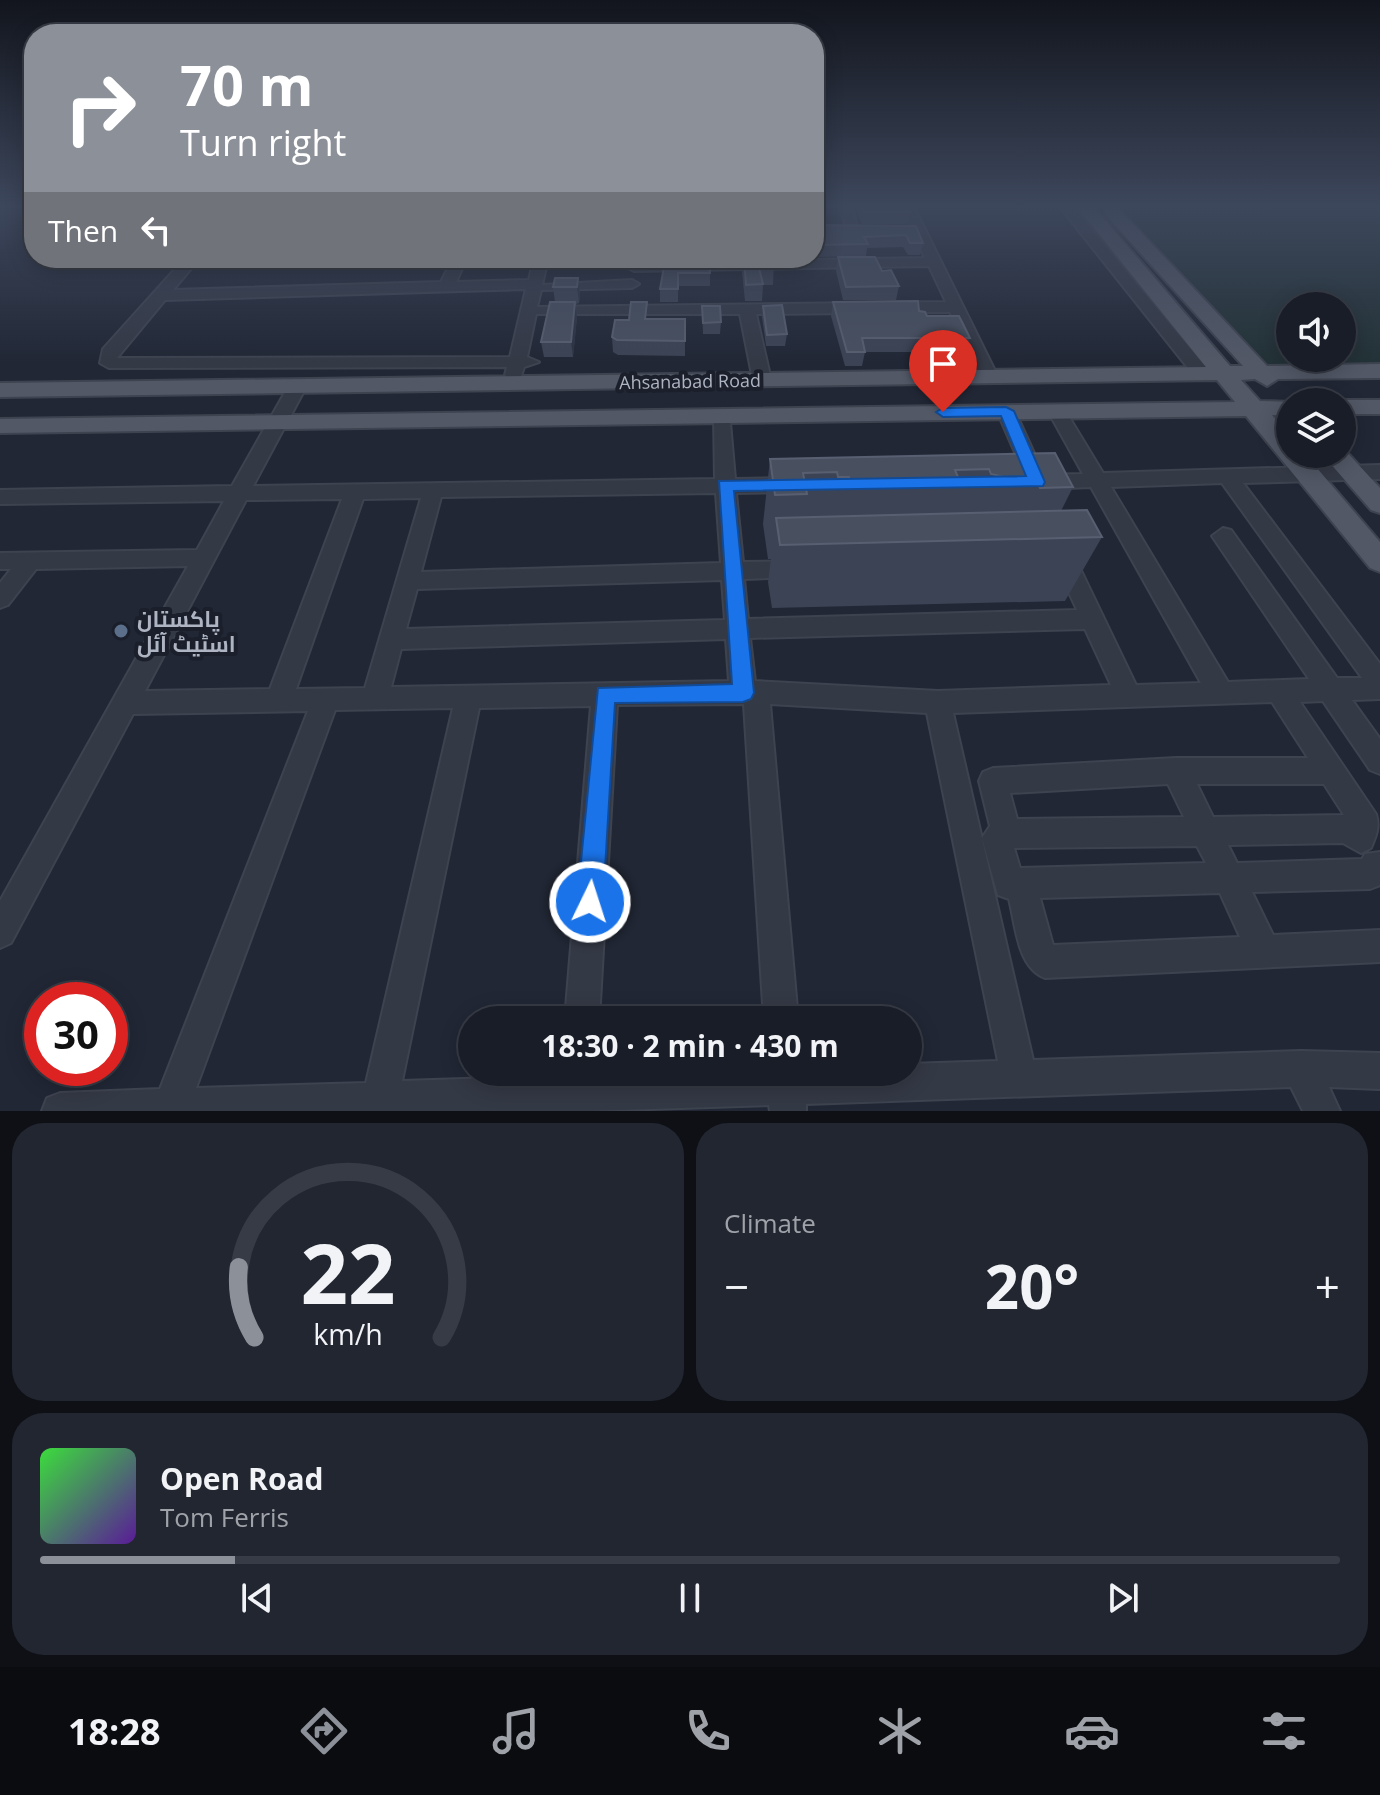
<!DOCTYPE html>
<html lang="en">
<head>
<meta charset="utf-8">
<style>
	:root { --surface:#191d28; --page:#222630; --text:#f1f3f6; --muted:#9fa2a8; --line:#373b45; --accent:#8c9099 }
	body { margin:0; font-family:"Open Sans",Cairo,sans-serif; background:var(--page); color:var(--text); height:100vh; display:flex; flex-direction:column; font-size:30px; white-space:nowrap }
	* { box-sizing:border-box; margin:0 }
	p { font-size:26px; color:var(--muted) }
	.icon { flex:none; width:44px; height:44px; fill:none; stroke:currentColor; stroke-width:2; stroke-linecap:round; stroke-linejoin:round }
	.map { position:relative; height:1111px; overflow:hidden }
	.details { display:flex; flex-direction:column; gap:12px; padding:12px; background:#0e1016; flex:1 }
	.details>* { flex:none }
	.banner { position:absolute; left:24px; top:24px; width:800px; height:244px; border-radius:32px; box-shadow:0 4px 20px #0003,0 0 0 2px var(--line); background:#8c9099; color:#fff; overflow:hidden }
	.fabs { position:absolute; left:1276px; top:292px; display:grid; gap:16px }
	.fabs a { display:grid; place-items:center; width:80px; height:80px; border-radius:50%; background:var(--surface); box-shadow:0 4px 20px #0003,0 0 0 2px var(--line); font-size:40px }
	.speed { position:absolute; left:24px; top:982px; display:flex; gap:16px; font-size:40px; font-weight:700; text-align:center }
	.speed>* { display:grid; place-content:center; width:104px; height:104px; border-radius:50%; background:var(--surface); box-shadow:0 4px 20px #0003,0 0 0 2px var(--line); line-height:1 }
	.speed .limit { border:12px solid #d22; background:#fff; color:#111 }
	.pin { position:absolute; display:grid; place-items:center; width:68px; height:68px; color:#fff; margin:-82px -34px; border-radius:50% 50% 50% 0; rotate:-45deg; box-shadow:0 0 8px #0007 }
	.pin .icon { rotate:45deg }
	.me { position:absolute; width:88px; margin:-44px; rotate:4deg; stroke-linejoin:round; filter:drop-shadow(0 0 6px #0008) }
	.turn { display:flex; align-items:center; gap:28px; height:168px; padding:0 24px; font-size:36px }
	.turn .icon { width:104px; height:104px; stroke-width:2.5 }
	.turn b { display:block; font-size:56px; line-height:68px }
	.then { display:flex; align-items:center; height:76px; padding:0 24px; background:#0003; gap:16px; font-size:30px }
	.big { font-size:60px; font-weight:700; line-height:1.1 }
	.details .card { flex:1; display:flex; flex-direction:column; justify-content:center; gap:12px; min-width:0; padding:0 28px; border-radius:32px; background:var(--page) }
	.details .dial { align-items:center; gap:0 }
	.dial svg { height:208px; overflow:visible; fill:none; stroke:var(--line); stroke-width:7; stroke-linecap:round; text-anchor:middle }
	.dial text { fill:var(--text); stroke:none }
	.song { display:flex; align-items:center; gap:24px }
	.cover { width:96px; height:96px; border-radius:12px; background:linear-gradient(135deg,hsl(120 70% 55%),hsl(270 70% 35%)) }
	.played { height:8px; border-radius:4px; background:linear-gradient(90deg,var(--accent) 15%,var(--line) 15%) }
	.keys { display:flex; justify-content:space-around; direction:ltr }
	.heat { display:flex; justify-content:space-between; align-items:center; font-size:44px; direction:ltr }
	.details .tiles { flex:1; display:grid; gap:12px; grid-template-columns:1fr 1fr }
	.card:last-child { grid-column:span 2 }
	.trip { position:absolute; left:458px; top:1006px; width:464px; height:80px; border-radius:40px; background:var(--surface); box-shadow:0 4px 20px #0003,0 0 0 2px var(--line); font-weight:700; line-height:80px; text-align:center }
	.tabs { display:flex; height:128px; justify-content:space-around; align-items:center; background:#0a0c10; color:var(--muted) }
	.tabs .icon { width:56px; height:56px }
	.tabs .active { color:var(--accent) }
	.tabs b { font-size:36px; color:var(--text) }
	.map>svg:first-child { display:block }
</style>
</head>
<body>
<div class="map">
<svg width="1380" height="1111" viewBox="0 0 1380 1111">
	<rect width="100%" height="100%" fill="#212735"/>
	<path fill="#233237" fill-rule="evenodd" d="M1110 207H1380V369L1260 371ZM1290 306H1342V358H1290Z"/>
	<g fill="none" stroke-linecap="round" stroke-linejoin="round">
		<defs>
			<path id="minor" d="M840 207H852L859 235 847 232Z
				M902 207H914L998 377 995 381H983L980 377 950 312 756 314 771 380 762 385 753 380 740 314H536L527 357 539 362 524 367 520 379 514 380 505 375 507 367 109 368 100 363 103 349 185 258H200L173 290 441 282 453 258H467L456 282 529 280 534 258H548L542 285 632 280 639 284 632 288 541 290 537 307 946 302 929 266 634 271 627 267 634 263 925 258ZM526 289 510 357 117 358 165 300Z
				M1060 207H1073L1208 370V378H1196Z
				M297 382 306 387 253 486 715 479 714 415 723 409 729 411 735 479 795 478 805 485 795 492 736 493 743 562 800 561 808 563 811 569 808 575 800 577 744 579 748 619 1077 610 1053 558 1064 550 1075 558 1136 685 1201 683 1091 487 1041 489 1029 485 997 411 1000 407H1012L1015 411 1044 475 1083 474 1048 411 1057 405 1063 407 1103 473 1380 465V479L1243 483 1380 664V699L1352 700 1380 739V774L1370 770 1323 701 1300 702 1376 814C1380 827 1376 836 1371 848L1361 853 1343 843 1228 845 1237 863 1362 859 1365 854 1380 852V885L1370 889 1252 892 1273 935 1380 930V962L1045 978C1017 967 1016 926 1009 899L998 895 982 838 990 826 979 781 983 772 993 768 1176 758H1308L1272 702 953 713 1033 1060 1301 1051 1380 1053V1089L1329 1087 1340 1111H1303L1291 1087 806 1104V1111H770L769 1105 591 1111H42L47 1098 60 1093 160 1089 308 711 133 714 11 943 0 948V901L188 566 36 569 8 605 0 608V583L11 569H0V553L197 550 224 501 0 504V490L232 486 288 387ZM1222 483 1362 678H1337L1231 530 1223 528 1212 536 1309 679 1228 682 1111 487ZM716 493 721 563 421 572 441 497ZM421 498 365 688 296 689 363 499ZM342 499 270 689 145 691 246 500ZM722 580 725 620 406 629 417 589ZM1085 629 1111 685 938 691 755 681 750 638ZM726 639 729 681 391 687 401 649ZM744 704 764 1020H798L770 704 927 713 998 1061 908 1064V1072L595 1075 596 1072H560V1076L402 1081 479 708 591 706 565 1020H599L617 705ZM453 708 366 1083 196 1088 335 710ZM1168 784 1184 817 1017 819 1010 793ZM1197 784H1324L1344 815 1213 817ZM1197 846 1206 863 1020 868 1014 848ZM1220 893 1240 937 1053 945 1040 898Z"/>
			<path id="major" d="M1077 207H1094L1230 366H1243L1105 214V207H1117L1267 366 1380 364V378L1278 379 1267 386 1255 379 1241 380 1260 401 1294 402H1290V415H1272L1290 437V454H1305L1380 542V572L1370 568 1246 416 0 433V419L1235 402 1217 380 0 397V383L1206 367Z
				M1342 400H1380V414H1342V402H1334Z
				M1343 448 1380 488V513L1371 510 1322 454H1342Z"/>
		</defs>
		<use href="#minor" stroke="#3e4350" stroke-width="4"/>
		<use href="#major" stroke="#3e4350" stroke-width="4"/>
		<use href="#minor" fill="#343946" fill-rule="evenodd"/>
		<use href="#major" fill="#525866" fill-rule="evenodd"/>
	</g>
	<path fill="#3c4354" d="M855 207H907L909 212 906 224H862Z
		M814 225 916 226 923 243 920 255H908L903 247 867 248 866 256 814 257Z
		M838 257 882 271 899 286 896 300H843L836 271Z
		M560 258H591L589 262H561Z
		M658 258H709L658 260Z
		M740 258H774L773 285H763L762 301H745L742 272 743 258Z
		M665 261 710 273V286H678V302H660V289Z
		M578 278 580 295 579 303 576 304 577 317 573 357H544L541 342 555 302 553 287Z
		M833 302 919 311 970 338 965 352H865L862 366H845L831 316Z
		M702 306 721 322 720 334H703Z
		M763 306 787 334 785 346H766L762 317Z
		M647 319H685V356L618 355 613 352 612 337 629 320Z
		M1055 453 1073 487 1061 511 1102 537 1065 601 772 608 768 582 771 559H768L763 524 770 459Z"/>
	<path fill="#2c3343" d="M578 278 580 295 579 303 577 287Z
		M575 302 577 317 573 357 571 342Z"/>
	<path fill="#485060" stroke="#585f70" stroke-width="2" d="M862 207H907L909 212H864Z
		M814 225 916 226 923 243H910L906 235 864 237 868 244 814 245Z
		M838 257H875L882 271 891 270 899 286 846 287Z
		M744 258H774L775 268H759L763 284 746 285Z
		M709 260 710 273H678V289H660L665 261Z
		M555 278H578L577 287H553Z
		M918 301 919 311 925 312 927 316H959L970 338H862L865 352H847L833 302Z
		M550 302H575L571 342H541Z
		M631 302H647L645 319H685V341L617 340 612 337 615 320H629Z
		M782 305 787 334 767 335 763 306Z
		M702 306H720L721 322 703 323Z
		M1055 453 1073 487 1040 488 1035 476 1004 477 991 474 989 469 955 470 960 482 883 484 881 479 850 480 849 477H838L837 472 803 473 807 494 775 495 770 459Z
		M1087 510 1102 537 780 545 776 518Z"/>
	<linearGradient id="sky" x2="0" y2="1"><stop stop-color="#12151d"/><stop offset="0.57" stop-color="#3d475c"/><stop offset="1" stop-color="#3d475c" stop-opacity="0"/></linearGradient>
	<rect width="1380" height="362" fill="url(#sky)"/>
	<path fill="#1a73e8" stroke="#114b97" stroke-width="2" d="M1006 407 1014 411 1045 482 1043 486 734 491 754 693 751 699 743 702 615 703 603 902 599 911 590 914 581 911 577 902 598 688 732 684 719 481 1026 476 1001 416 943 417 936 412 943 408Z"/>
	<circle fill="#5c6f8a" stroke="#1a1f2b" stroke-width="3" cx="121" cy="631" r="8"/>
	<g text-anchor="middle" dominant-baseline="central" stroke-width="8" stroke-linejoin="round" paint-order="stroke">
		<g font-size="18" fill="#afb4c3" stroke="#1a1f2b">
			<text transform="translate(690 381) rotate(-1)">Ahsanabad Road</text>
		</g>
		<g font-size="22" font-weight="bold" fill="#afb4c3" stroke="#1a1f2b" text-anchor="start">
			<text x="137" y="618">پاکستان<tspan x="137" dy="25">اسٹیٹ آئل</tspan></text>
		</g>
	</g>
</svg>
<div class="fabs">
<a><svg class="icon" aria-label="sound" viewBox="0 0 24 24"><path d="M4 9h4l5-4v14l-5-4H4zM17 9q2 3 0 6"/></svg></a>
<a><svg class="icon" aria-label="layers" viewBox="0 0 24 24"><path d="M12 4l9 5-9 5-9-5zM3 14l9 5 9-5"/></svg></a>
</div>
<div class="speed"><div class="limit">30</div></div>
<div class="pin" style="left:943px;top:412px;background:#d93025"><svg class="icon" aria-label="arrive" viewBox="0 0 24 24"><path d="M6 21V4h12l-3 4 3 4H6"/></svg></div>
<svg class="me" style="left:590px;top:902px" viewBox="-20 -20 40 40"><circle r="17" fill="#1a73e8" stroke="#fff" stroke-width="3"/><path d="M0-11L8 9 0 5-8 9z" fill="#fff"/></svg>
<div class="trip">18:30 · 2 min · 430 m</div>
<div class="banner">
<div class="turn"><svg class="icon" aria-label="right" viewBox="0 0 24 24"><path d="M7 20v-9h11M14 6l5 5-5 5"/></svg><div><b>70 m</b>Turn right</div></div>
<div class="then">Then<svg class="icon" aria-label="left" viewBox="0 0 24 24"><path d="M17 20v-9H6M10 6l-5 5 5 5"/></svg></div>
</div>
</div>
<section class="details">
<div class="tiles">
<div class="card dial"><svg viewBox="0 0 100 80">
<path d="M14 69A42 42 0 1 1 86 69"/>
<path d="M14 69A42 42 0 0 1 8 42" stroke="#8c9099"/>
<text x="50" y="56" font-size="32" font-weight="700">22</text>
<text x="50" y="72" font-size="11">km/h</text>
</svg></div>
<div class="card"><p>Climate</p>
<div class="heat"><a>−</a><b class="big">20°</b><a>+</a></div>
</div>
<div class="card">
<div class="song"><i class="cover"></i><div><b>Open Road</b><p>Tom Ferris</p></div></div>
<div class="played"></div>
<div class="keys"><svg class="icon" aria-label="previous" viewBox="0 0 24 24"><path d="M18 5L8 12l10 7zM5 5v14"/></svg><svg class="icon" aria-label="pause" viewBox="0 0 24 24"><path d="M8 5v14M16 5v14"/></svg><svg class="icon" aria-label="next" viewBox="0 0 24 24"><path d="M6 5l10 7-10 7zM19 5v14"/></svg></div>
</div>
</div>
</section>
<nav class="tabs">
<b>18:28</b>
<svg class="icon active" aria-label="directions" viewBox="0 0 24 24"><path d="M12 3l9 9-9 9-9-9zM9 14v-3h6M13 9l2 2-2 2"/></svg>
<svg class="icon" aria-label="music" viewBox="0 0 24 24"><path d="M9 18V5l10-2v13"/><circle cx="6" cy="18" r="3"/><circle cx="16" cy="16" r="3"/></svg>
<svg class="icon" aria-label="phone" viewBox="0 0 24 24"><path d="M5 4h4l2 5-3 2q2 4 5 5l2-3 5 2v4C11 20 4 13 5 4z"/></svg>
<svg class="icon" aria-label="climate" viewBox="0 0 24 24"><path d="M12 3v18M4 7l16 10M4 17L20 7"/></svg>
<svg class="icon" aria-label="car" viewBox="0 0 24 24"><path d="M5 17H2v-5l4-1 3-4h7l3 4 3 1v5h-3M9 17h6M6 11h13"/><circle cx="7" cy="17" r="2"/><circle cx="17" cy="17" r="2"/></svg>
<svg class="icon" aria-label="filters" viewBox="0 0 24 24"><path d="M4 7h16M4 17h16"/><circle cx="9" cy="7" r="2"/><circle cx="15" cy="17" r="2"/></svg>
</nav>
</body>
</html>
